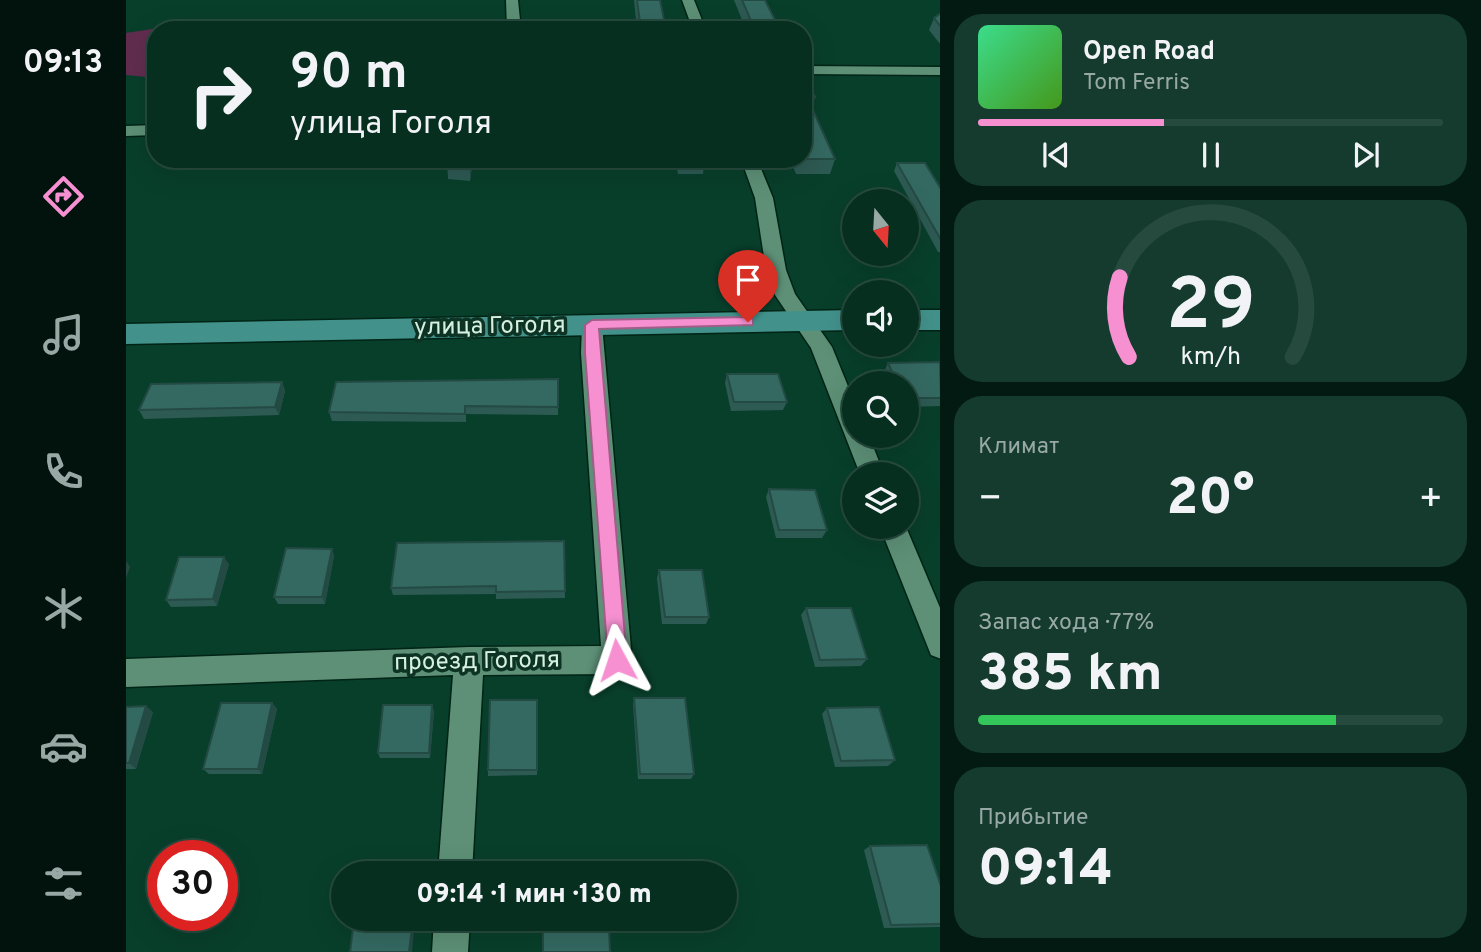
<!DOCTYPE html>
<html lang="ru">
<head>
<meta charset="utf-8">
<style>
	:root { --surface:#062f20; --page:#143b2d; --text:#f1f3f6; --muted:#98a9a5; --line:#274a3e; --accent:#f690d1 }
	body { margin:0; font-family:Overpass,sans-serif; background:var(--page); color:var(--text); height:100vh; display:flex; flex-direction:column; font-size:26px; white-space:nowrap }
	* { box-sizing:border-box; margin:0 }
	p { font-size:23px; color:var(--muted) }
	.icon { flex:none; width:38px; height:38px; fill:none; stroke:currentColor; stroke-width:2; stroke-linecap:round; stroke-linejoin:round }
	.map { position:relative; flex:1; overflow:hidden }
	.drawer { display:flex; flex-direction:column; gap:14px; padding:14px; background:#031a12; width:541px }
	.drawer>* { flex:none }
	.banner { position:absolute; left:21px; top:21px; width:665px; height:147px; border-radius:28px; box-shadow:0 7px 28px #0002,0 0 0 2px var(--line); background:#062f20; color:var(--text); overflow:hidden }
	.needle { width:46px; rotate:162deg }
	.fabs { position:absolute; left:716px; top:189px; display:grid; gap:14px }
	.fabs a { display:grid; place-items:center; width:77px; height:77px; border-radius:50%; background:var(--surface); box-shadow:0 7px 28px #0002,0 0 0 2px var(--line); font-size:35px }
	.speed { position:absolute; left:21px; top:840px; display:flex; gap:14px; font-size:35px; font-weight:700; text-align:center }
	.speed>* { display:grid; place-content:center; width:91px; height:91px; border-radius:50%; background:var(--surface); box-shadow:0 7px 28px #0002,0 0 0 2px var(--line); line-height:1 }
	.speed .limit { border:10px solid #d22; background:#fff; color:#111 }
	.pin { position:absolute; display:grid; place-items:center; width:60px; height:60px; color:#fff; margin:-72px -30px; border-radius:50% 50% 50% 0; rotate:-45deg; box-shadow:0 0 7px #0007 }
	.pin .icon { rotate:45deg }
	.me { position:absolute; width:77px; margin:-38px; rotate:355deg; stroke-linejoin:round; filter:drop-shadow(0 0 5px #0008) }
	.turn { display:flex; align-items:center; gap:24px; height:147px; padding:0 28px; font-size:32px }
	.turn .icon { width:91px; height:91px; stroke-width:2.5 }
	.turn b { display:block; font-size:49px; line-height:60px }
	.big { font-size:52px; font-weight:800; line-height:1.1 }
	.drawer .tile { flex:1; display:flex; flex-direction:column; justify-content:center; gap:10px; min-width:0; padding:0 24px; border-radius:28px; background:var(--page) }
	.drawer .dial { align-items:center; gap:0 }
	.dial svg { height:182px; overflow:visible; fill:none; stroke:var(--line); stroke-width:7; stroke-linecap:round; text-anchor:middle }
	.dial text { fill:var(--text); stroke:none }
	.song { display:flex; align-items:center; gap:21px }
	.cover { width:84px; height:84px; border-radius:10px; background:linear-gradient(135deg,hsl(150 70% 55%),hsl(100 70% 35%)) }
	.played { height:7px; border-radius:4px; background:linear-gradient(90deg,var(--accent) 40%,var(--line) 40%) }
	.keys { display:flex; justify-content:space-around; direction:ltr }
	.heat { display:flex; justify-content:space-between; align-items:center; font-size:38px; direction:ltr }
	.charge { height:10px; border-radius:5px; background:linear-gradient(90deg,#34c759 77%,var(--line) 0) }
	.trip { position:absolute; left:205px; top:861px; width:406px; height:70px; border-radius:35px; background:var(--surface); box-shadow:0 7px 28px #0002,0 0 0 2px var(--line); font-weight:800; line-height:70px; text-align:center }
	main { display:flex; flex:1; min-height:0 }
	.tabs { display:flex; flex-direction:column; width:126px; justify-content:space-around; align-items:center; background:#02130d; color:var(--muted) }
	.tabs .icon { width:49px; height:49px }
	.tabs .active { color:var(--accent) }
	.tabs b { font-size:32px; color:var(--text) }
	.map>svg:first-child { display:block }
</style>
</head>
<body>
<main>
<nav class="tabs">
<b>09:13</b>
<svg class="icon active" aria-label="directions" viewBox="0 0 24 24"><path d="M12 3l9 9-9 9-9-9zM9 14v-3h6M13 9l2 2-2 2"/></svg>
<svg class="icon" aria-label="music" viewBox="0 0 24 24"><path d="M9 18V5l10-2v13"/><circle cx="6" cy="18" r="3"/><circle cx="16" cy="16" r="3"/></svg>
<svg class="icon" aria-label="phone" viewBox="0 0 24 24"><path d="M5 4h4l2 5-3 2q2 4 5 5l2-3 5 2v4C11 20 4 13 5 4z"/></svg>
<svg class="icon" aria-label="climate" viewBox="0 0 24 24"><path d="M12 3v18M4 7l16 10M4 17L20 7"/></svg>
<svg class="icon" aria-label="car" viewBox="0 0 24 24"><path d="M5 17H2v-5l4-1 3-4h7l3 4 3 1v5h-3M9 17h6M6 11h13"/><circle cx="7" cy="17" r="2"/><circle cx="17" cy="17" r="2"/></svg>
<svg class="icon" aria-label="filters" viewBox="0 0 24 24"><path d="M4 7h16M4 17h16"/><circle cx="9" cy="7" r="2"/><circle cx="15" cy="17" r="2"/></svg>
</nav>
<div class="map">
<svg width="815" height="952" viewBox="0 0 815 952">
	<rect width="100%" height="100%" fill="#083f2b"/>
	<path fill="#612d4f" d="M59 24 98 30H30V78L0 75V33Z"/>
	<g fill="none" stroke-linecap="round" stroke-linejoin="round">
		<defs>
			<path id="street" d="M380 0H392L395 30H381Z
				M556 0H568L580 30H567Z
				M677 66 815 67V75L677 74Z
				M30 125V135L0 136V126Z
				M615 159H631L647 198 660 270 669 294 706 347 728 401V436H743L758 474H734L685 348 649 295 640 270 629 198Z
				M466 318 476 325 506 660 501 670 491 674 357 675 346 873H312L327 675 0 687V659L343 647 475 646 455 353 456 325Z
				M754 527H780L815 610V659L805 655Z
				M308 919H344L342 952H306Z"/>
			<path id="secondary" d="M728 310V330L0 344V324Z
				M780 310H815V330H780Z"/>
		</defs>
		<use href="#street" stroke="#002415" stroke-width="3"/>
		<use href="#secondary" stroke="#002415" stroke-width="3"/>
		<use href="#street" fill="#5d9077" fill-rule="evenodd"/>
		<use href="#secondary" fill="#42928b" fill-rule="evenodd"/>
	</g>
	<path fill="#2d5a53" d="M508 0H534L540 30H511Z
		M608 0H639L654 30H620Z
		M815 13V45L803 30 808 18Z
		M677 74 689 97 686 108 709 159 704 174H670L664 159H677Z
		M321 159H362V167H346L344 181 322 179Z
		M418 159H456V169H418Z
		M549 159H579L577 174H552Z
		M771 163 815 189V252H812L768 171Z
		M762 363 815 364V406L780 407V383H763L758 372Z
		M601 374 661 402 657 410 605 411 599 383Z
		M156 382 159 391 153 415 18 419 13 410Z
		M210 382 432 407V415L340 414V422L206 421 203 412Z
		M643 489 701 530 696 538H650L640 497Z
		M438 541 439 598 370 599V594L267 595 265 588Z
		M206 549 208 556 199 604H152L148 597Z
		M103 564 91 606 45 607 40 600Z
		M533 570 583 617 580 624H536L531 578Z
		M680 608 741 659 735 666 689 667 675 615Z
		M508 698 568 774 565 779H512L507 704Z
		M411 700V775L362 776V770Z
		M146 703 151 709 136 774H83L77 769Z
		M0 707 27 712 10 769H0Z
		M701 708 769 760 762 766 709 767 696 714Z
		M308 711 304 758H254L252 753Z
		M744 846 815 886V927L758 928 738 850Z"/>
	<path fill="#244a44" d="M344 159H345L346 167 344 181Z
		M156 382 159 391 153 415 149 407Z
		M206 549 208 556 199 604 196 597Z
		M98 557 103 564 91 606 87 599Z
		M0 561 4 567 0 578Z
		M146 703 151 709 136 774 132 769Z
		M306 705 308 711 304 758 303 753Z
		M20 706 27 712 10 769 3 763Z
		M286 928 288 930 286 952H283Z"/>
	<path fill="#346961" stroke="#244a44" stroke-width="2" d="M511 0H534L540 30H515Z
		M616 0H639L654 30H629Z
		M815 13V27L808 18Z
		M677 74 689 97H681L709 159H677Z
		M321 159H344L343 167 320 165Z
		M554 159H579L580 161H555Z
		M771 163H799L815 189V240Z
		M814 362 815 398H780V383H771L762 363Z
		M601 374H652L661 402H608Z
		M432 379V407L339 406V414L203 412 210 382Z
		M156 382 149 407 13 410 25 384Z
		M643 489 689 490 701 530H653Z
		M438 541 439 591 370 592V586L265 588 271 543Z
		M160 548 206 549 196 597H148Z
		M53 557H98L87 599 40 600Z
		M533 570H576L583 617H539Z
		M680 608H725L741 659 694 660Z
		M508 698H559L568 774H514Z
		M364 700H411V770H362Z
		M95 703H146L132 769H77Z
		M257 705H306L303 753H252Z
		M20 706 3 763H0V707Z
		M753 707 769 760 715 761 701 708Z
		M801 845 815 886V924L765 925 744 846Z
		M227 928H286L283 952H224Z
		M417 928 483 929 484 952H417Z"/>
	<path fill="#f690d1" stroke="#a05e88" stroke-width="2" d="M622 317 627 319V325L473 329 501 660 498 667 491 669 485 667 482 660 459 353V325L466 320Z"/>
	<g text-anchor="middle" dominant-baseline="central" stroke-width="7" stroke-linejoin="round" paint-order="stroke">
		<g font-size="24" fill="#d6f0e2" stroke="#0c3323">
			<text transform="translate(364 327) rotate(-1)">улица Гоголя</text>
			<text transform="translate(351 662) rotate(-1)">проезд Гоголя</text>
		</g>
	</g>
</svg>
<div class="fabs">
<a><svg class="needle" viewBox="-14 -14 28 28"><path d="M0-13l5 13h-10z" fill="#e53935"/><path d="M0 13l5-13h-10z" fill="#98a9a5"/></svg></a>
<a><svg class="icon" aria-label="sound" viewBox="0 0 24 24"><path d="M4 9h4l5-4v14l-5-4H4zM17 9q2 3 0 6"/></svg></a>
<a><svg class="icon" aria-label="search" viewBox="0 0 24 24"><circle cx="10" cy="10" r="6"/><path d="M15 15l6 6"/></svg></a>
<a><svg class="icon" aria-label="layers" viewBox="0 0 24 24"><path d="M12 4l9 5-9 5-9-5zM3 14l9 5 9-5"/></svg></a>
</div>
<div class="speed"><div class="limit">30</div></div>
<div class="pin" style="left:622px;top:322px;background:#d93025"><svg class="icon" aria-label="arrive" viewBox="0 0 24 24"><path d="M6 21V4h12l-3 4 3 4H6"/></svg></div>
<svg class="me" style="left:491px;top:660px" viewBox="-20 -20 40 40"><path d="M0-17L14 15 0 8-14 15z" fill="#f690d1" stroke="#fff" stroke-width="4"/></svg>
<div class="trip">09:14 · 1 мин · 130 m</div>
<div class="banner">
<div class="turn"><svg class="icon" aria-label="right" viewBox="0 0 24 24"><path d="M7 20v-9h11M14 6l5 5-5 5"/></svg><div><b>90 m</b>улица Гоголя</div></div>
</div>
</div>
<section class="drawer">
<div class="tile">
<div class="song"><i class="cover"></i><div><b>Open Road</b><p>Tom Ferris</p></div></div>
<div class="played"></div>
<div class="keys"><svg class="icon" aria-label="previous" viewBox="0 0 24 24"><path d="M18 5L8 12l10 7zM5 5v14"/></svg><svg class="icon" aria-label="pause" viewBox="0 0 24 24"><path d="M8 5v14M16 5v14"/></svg><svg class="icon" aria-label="next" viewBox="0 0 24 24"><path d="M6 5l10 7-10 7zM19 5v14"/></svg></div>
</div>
<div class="tile dial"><svg viewBox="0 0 100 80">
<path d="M14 69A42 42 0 1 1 86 69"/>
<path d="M14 69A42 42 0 0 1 10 34" stroke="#f690d1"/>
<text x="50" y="56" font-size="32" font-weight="700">29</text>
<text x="50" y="72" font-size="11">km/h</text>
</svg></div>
<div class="tile"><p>Климат</p>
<div class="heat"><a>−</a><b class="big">20°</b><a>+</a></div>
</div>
<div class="tile"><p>Запас хода · 77%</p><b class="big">385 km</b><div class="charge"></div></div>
<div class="tile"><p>Прибытие</p><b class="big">09:14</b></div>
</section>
</main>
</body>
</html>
